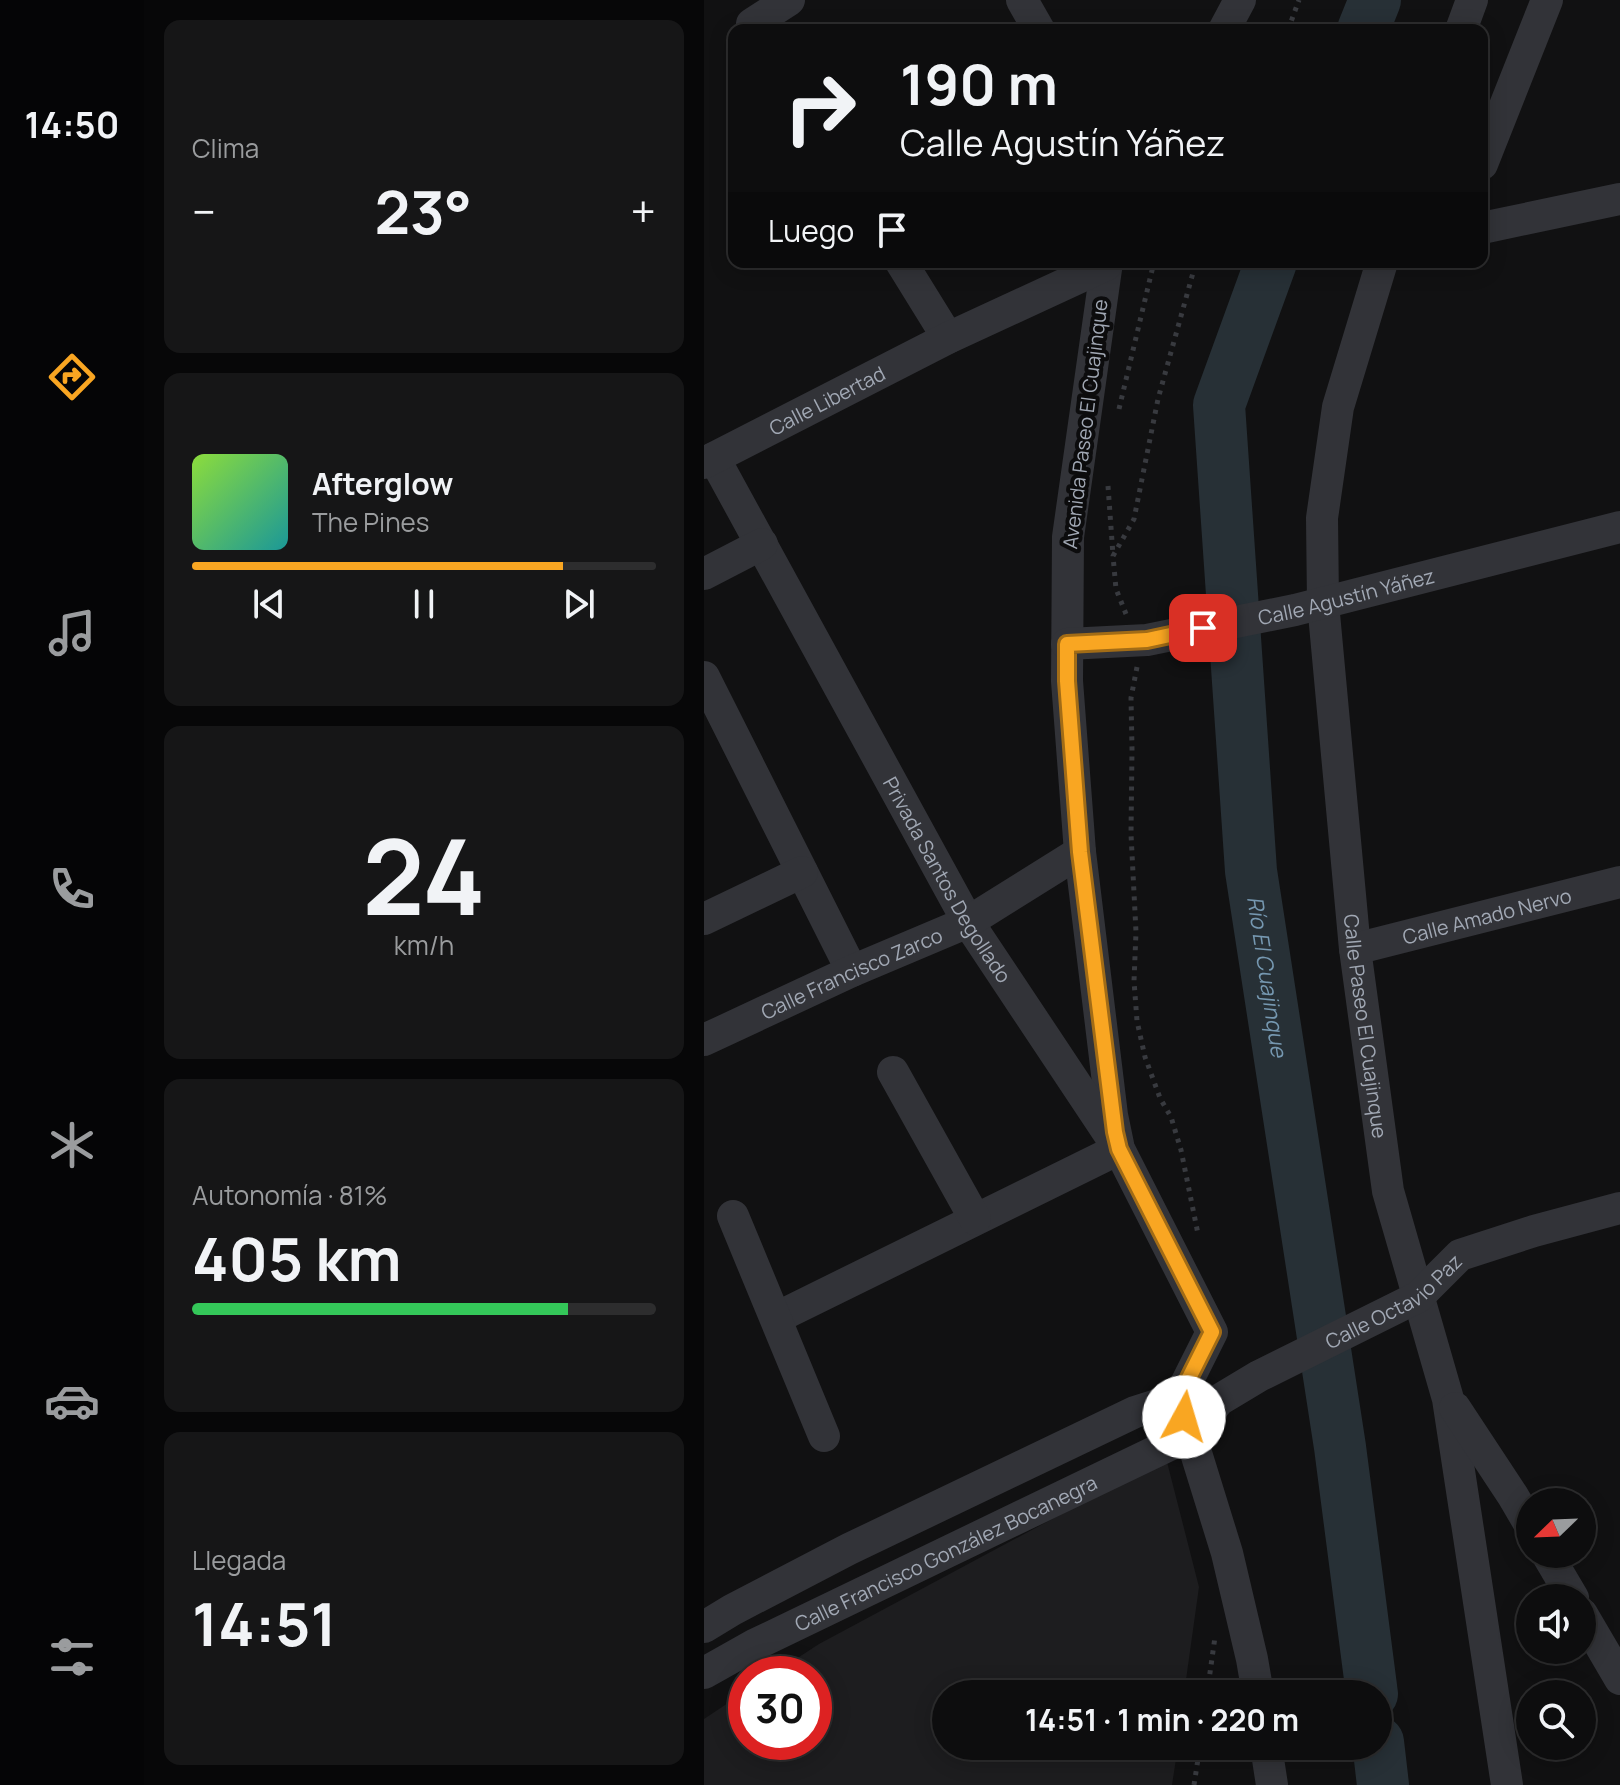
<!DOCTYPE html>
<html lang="es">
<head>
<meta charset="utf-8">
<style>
	:root { --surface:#0d0d0e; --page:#161617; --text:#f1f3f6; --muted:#9a9c9e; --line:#2d2d2e; --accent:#f9a622 }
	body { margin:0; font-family:Manrope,sans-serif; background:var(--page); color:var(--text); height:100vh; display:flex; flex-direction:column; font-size:30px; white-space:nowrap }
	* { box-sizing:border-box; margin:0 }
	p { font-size:26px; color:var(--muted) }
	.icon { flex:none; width:44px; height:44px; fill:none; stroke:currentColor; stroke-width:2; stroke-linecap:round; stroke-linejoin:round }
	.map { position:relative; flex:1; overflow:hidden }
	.details { display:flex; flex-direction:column; gap:20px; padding:20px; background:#070708; width:560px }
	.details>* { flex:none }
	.guide { position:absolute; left:24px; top:24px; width:760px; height:244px; border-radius:16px; box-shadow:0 4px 20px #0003,0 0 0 2px var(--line); background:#0d0d0e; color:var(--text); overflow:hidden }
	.needle { width:52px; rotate:247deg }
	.controls { position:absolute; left:812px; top:1488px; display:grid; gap:16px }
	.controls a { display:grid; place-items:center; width:80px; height:80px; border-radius:50%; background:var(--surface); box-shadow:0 4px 20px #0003,0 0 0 2px var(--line); font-size:40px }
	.speed { position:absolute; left:24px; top:1656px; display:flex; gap:16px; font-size:40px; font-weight:700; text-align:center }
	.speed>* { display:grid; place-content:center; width:104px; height:104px; border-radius:50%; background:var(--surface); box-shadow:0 4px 20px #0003,0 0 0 2px var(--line); line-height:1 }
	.speed .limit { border:12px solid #d22; background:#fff; color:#111 }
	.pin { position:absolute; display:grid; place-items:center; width:68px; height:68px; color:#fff; margin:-34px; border-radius:16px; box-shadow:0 4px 12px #0006 }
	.me { position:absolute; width:88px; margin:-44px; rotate:6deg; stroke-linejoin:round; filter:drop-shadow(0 0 6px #0008) }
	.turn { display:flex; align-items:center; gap:28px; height:168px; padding:0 40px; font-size:36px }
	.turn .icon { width:104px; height:104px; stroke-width:2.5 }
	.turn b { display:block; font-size:56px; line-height:68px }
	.then { display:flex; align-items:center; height:76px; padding:0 40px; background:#0003; gap:16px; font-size:30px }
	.big { font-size:60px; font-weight:700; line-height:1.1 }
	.details .tile { flex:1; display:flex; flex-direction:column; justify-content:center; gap:12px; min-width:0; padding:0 28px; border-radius:16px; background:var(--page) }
	.details .dial { align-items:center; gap:0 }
	.dial b { font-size:104px; line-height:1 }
	.song { display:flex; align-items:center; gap:24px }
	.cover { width:96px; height:96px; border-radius:12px; background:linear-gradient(135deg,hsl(90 70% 55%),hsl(180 70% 35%)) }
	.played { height:8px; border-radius:4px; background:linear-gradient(90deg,var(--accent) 80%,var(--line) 80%) }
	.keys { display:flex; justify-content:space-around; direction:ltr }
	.heat { display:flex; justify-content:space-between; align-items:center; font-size:44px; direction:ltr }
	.charge { height:12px; border-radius:6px; background:linear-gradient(90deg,#34c759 81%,var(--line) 0) }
	.trip { position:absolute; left:228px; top:1680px; width:460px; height:80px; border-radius:40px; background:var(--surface); box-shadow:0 4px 20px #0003,0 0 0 2px var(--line); font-weight:700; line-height:80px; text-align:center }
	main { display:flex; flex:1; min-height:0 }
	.tab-bar { display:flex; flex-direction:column; width:144px; justify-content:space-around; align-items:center; background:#050506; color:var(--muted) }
	.tab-bar .icon { width:56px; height:56px }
	.tab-bar .selected { color:var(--accent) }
	.tab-bar b { font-size:36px; color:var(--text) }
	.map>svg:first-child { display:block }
</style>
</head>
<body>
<main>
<nav class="tab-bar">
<b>14:50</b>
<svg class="icon selected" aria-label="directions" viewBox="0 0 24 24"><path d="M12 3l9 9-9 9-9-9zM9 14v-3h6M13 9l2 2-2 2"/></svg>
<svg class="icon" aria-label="music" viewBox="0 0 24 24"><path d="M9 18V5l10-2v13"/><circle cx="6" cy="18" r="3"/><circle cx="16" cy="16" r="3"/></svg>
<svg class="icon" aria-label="phone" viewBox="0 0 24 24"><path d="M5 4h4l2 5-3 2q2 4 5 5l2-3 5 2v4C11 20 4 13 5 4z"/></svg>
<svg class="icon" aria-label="climate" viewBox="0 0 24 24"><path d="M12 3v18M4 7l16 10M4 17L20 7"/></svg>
<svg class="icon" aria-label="car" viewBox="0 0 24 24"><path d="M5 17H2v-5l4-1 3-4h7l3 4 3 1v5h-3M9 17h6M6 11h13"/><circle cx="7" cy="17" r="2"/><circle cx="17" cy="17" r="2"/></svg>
<svg class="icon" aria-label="filters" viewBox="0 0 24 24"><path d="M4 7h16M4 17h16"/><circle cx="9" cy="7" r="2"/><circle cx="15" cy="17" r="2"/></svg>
</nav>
<section class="details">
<div class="tile"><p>Clima</p>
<div class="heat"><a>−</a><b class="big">23°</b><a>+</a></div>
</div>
<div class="tile">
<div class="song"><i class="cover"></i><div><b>Afterglow</b><p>The Pines</p></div></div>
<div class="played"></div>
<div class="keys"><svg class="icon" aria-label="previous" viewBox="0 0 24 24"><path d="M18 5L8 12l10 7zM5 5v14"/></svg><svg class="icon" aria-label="pause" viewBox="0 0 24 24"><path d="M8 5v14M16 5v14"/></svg><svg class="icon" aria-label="next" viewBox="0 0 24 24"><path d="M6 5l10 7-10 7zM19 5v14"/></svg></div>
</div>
<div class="tile dial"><b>24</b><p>km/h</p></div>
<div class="tile"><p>Autonomía · 81%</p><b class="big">405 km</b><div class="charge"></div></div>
<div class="tile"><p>Llegada</p><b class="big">14:51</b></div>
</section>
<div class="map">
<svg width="916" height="1785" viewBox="0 0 916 1785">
	<rect width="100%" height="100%" fill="#111112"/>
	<path fill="#1d1d1f" d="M462 1458 495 1587 480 1694H242V1746H474L468 1785H0V1719L42 1691V1742H110V1674H69L115 1644Z"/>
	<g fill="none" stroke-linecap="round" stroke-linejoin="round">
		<g stroke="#273036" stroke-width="52">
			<path d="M659 30 671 0"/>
			<path id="s1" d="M567 262 515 405 547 871 636 1447 668 1694"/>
			<path d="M674 1742 679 1785"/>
		</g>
		<path stroke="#383a3f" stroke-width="5" stroke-dasharray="4 6" stroke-linecap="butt" d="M584 30 595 0
			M415 409 450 262
			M404 486 409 555
			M422 614 412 589 409 556 430 519 454 399 492 262
			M433 667 427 698 428 749 427 834 432 932 430 981 433 1021 441 1057 456 1098 467 1117 477 1150 494 1234
			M503 1694 511 1637
			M490 1785 496 1746"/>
		<g stroke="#323338" stroke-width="32">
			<path d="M318 0 335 30"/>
			<path d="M48 24 85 0"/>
			<path d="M520 30 536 0"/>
			<path d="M757 30 768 0"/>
			<path d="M778 164 843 0"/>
			<path d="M778 228 916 199"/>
			<path d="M197 262 244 338"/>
			<path d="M403 262 364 537 363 681 376 852 408 1115 415 1149 508 1332 475 1398 523 1553 548 1659 554 1694"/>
			<path id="s2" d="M678 262 634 407 618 518 619 603 651 949 684 1191 744 1399 803 1785"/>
			<path id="s3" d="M10 458 264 922 415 1149 72 1318"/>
			<path id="s4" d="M0 463 244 338 402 265"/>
			<path d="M0 574 58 544"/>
			<path id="s5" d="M363 644 443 640 591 610 916 527"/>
			<path d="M0 677 148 971"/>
			<path d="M0 919 98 872"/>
			<path id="s6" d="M651 949 916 882"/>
			<path id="s7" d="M0 1040 148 971 264 922 376 852"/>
			<path d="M189 1072 271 1219"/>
			<path d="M29 1216 120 1436"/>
			<path d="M751 1408 809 1496 826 1525"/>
			<path d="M843 1554 869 1598"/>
			<path d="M878 1614 916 1679"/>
			<path d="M0 1627 28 1610 145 1549 431 1412 475 1398 496 1399"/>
			<path id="s8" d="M0 1673 50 1645 486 1435 515 1400 555 1376 714 1297 756 1255 830 1231 916 1208"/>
			<path d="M562 1746 568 1785"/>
		</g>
	</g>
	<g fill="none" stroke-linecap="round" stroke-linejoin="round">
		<defs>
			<path id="route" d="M480 1417 475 1398 508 1332 415 1149 411 1132 376 852 363 681V644L443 640 499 628"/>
		</defs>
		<use href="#route" stroke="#a26c16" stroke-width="20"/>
		<use href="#route" stroke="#f9a622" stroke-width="14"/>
	</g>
	<g text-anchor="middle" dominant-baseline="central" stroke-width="8" stroke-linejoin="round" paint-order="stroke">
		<g font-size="20" fill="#a1a8b4" stroke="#0c0c0d">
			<text stroke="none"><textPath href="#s4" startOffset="138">Calle Libertad</textPath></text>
			<text transform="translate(381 424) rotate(-83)">Avenida Paseo El Cuajinque</text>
			<text stroke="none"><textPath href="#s5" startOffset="284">Calle Agustín Yáñez</textPath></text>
			<text stroke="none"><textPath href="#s3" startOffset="482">Privada Santos Degollado</textPath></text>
			<text stroke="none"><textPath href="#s6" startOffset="136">Calle Amado Nervo</textPath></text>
			<text stroke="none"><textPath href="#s7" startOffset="162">Calle Francisco Zarco</textPath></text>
			<text stroke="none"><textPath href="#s2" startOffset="774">Calle Paseo El Cuajinque</textPath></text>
			<text stroke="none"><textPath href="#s8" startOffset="788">Calle Octavio Paz</textPath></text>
			<text stroke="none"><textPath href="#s8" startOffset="270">Calle Francisco González Bocanegra</textPath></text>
		</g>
		<g font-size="22" font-style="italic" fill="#7698b1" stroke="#0c0c0d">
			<text stroke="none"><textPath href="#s1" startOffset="726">Río El Cuajinque</textPath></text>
		</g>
	</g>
</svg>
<div class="controls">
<a><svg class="needle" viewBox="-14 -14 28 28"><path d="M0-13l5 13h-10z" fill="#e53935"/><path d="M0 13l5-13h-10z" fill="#9a9c9e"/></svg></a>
<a><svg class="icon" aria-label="sound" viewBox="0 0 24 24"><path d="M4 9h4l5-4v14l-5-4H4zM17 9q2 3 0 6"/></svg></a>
<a><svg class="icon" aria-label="search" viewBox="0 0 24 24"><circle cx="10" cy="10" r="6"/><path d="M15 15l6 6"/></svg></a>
</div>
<div class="speed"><div class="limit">30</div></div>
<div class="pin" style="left:499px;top:628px;background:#d93025"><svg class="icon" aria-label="arrive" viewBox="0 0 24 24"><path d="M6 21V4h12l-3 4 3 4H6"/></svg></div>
<svg class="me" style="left:480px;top:1417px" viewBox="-20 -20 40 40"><circle r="19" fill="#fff"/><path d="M0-13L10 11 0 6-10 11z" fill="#f9a622"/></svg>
<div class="trip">14:51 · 1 min · 220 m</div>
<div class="guide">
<div class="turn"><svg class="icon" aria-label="right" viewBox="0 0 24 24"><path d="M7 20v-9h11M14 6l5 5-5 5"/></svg><div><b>190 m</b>Calle Agustín Yáñez</div></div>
<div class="then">Luego<svg class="icon" aria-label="arrive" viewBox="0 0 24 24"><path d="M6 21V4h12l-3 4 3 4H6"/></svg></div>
</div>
</div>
</main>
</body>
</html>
